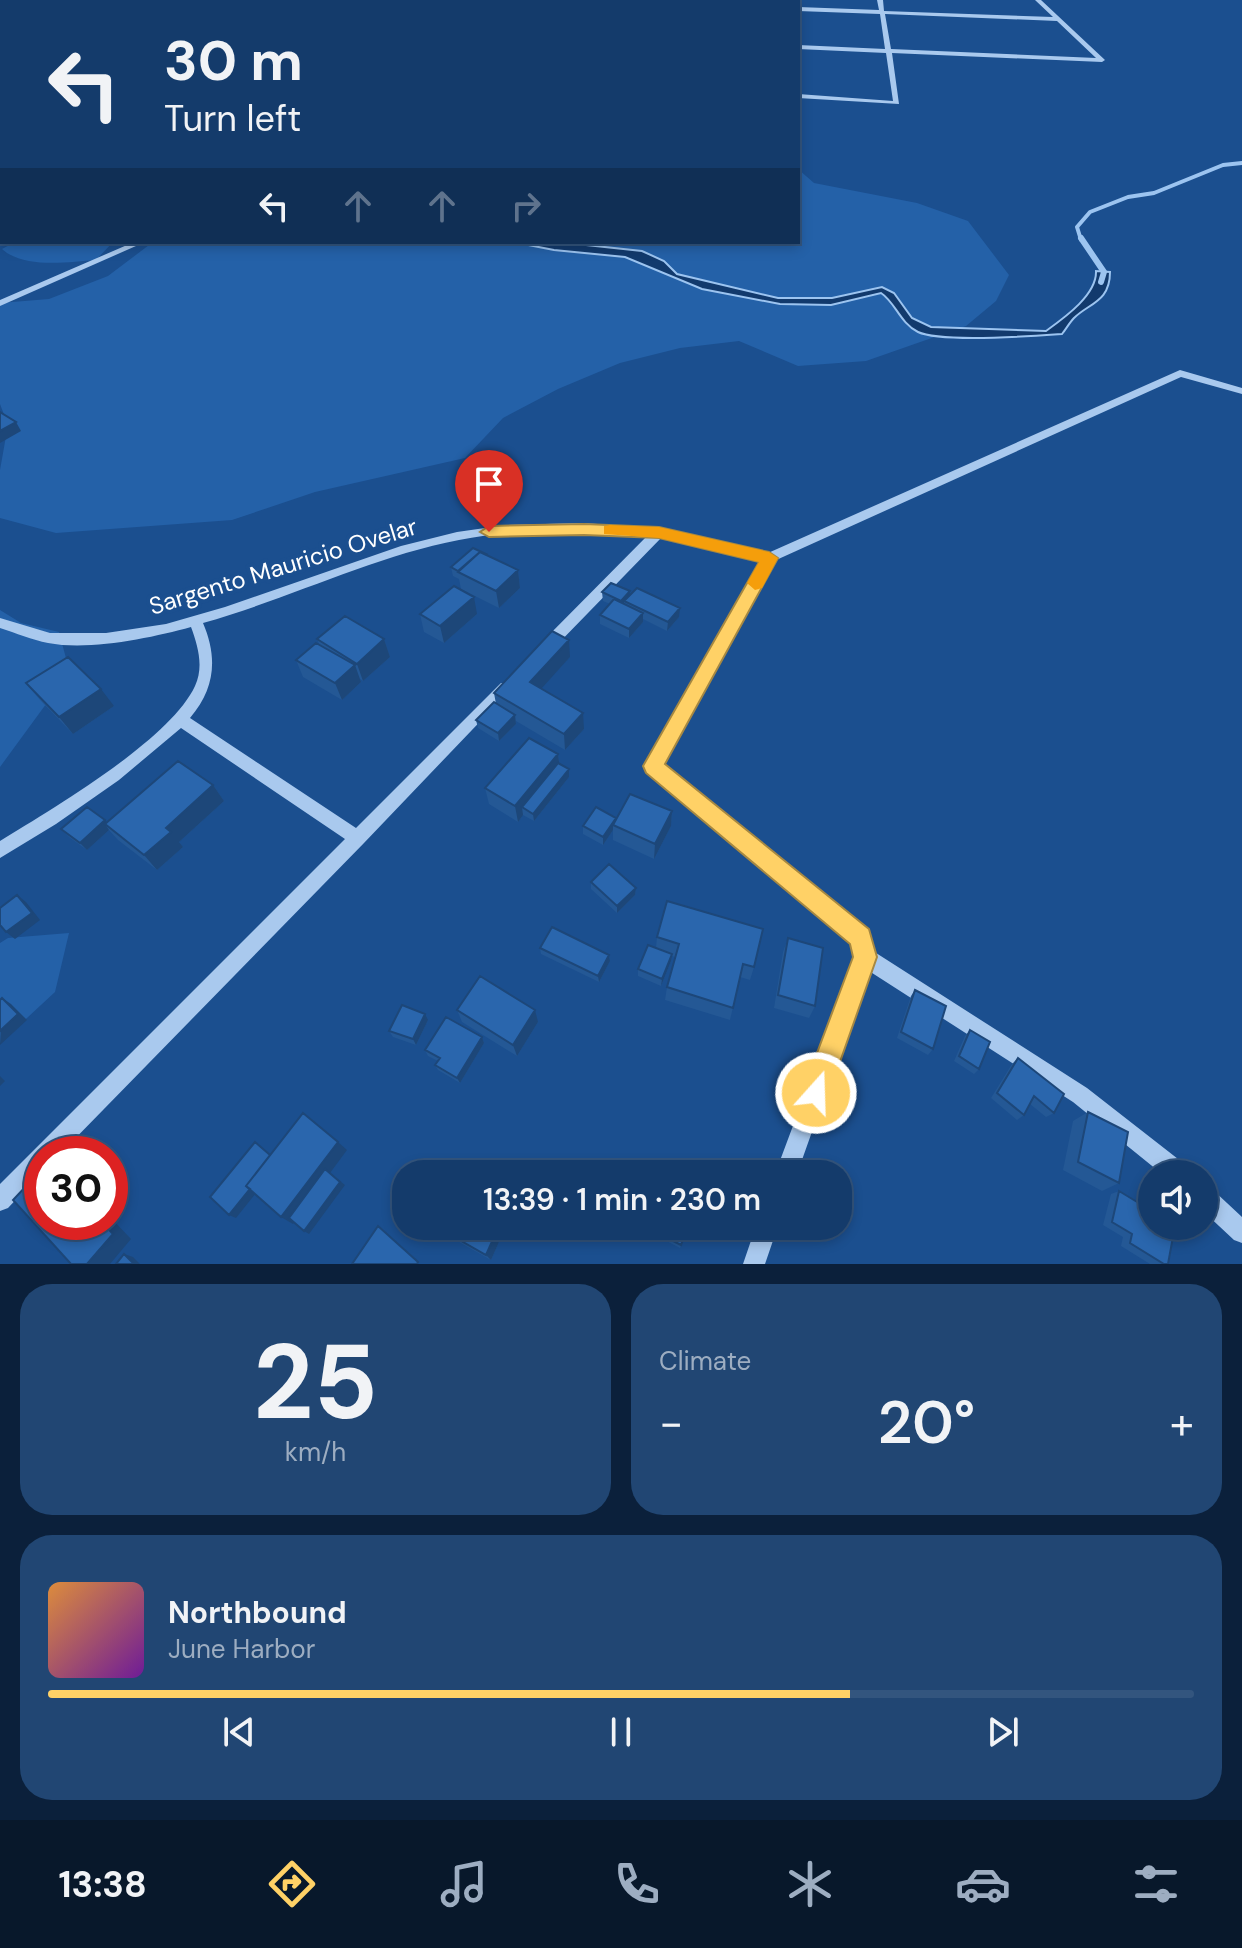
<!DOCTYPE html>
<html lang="en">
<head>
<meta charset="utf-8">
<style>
	:root { --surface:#143b6b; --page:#214673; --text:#f1f3f6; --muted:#9dadc1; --line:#33557e; --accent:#ffd166 }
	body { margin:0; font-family:"DM Sans",sans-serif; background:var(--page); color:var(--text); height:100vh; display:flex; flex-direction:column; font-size:30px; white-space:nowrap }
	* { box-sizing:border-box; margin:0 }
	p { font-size:26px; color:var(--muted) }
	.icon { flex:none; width:44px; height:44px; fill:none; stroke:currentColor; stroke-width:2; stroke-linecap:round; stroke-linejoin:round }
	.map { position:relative; height:1264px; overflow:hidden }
	.sheet { display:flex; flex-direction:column; gap:20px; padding:20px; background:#0b203b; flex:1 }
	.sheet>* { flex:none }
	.top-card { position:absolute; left:0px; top:0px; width:800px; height:244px; box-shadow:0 4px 12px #0003,0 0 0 2px var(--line); background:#143b6b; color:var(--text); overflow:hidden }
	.tools { position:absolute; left:1138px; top:1160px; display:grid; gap:16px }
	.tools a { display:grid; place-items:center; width:80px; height:80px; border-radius:50%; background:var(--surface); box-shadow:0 4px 12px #0003,0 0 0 2px var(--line); font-size:40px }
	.speed { position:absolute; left:24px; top:1136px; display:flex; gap:16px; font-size:40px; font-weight:700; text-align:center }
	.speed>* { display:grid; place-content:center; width:104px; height:104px; border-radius:50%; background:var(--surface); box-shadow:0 4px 12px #0003,0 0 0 2px var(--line); line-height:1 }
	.speed .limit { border:12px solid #d22; background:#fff; color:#111 }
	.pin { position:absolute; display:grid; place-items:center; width:68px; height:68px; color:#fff; margin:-82px -34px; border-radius:50% 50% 50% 0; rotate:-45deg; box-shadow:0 0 8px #0007 }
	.pin .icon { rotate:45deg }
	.me { position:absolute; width:88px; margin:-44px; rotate:20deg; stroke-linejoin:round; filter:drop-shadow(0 0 6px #0008) }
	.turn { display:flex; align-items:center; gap:28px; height:168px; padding:0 32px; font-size:36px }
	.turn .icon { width:104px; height:104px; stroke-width:2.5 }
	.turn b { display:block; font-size:56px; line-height:68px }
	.lanes { display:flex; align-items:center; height:76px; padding:0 32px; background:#0003; justify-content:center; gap:40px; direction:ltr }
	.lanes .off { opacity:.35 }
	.big { font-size:60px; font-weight:600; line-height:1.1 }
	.sheet .tile { flex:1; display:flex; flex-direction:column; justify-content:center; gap:12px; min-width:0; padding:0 28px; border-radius:32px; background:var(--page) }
	.sheet .dial { align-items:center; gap:0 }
	.dial b { font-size:104px; line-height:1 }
	.song { display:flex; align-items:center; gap:24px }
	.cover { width:96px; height:96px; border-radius:12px; background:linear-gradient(135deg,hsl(30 70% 55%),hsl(280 70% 35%)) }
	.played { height:8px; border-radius:4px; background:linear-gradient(90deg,var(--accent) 70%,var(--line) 70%) }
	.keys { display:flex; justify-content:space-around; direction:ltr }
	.heat { display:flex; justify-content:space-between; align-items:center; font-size:44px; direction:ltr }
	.sheet .tiles { flex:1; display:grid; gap:20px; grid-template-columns:1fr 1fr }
	.tile:last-child { grid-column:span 2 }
	.trip { position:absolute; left:392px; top:1160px; width:460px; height:80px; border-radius:32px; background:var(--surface); box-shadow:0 4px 12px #0003,0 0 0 2px var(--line); font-weight:600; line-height:80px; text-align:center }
	.tabs { display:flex; height:128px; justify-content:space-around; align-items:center; background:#08182b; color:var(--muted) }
	.tabs .icon { width:56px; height:56px }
	.tabs .active { color:var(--accent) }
	.tabs b { font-size:36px; color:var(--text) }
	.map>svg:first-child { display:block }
</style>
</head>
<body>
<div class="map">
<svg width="1242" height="1264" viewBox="0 0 1242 1264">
	<rect width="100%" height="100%" fill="#1b4f8f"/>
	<path fill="#2461a8" d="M798 169 814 183 917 203 968 221 1009 275 996 301 966 326 866 361 798 366 739 341 680 348 620 363 558 389 503 418 465 458 315 492 232 520 56 533 0 518V470L8 425 0 404V303L49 299 108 276 153 242H798Z
		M15 242H113L96 260C68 262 24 269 2 249Z
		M0 610 21 623 59 632 67 662 49 700 0 767Z
		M69 933 55 992 0 1043V943L8 938Z"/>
	<path fill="#123a6d" stroke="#9cc4f0" stroke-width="2" d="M513 242H558L642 251 664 261 677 274 778 298H832L882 287 894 293 912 318 931 327 1046 331C1064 318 1097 295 1096 271L1110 272C1110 302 1089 303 1074 318 1070 322 1066 329 1062 334 1033 336 941 343 918 332 900 323 895 302 881 293L831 305 780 304 702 289 625 257 554 250Z"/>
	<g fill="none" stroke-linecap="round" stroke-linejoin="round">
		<path stroke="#9cc4f0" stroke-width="4" d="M1081 240 1077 227 1090 212 1128 197 1154 193 1223 165 1242 163"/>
		<path stroke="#9cc4f0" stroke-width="6" d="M1081 238 1104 272 1101 282"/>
		<path fill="#a9c9ee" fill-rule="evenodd" d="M280 0H287L278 2Z
			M486 0H492L484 2Z
			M683 0H689V2H683Z
			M877 0H883L884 11 1053 17 1035 0H1041L1105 60 1102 62 892 53 899 104 798 98V94L893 101 886 53 798 49V45L885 49 880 14 798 11V7L879 10ZM885 14 1057 21 1096 58 891 49Z
			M0 129H2L0 134Z
			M134 242H145L0 306V300Z
			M1180 370 1242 388V394L1181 377 774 561 662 764 867 931 873 951 1087 1088 1187 1166 1190 1174H1162L1073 1102 869 971 797 1174H775L856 957 853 942 647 771 645 766 761 561 662 537 551 651H541L539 647 541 643 648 535C586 529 521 528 459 540 371 557 289 599 203 623 218 658 215 689 190 718L356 828 501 683H511L513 687 364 843 60 1154H42V1172L8 1208 0 1211V1184L345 839 181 728 119 780 56 824 0 858V841C52 809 170 740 195 686 204 667 198 646 191 627 151 638 89 651 48 643 32 640 16 633 0 628V618L50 633H106L166 624 225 607 401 546 457 532 506 525 582 523 659 528 768 553Z
			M1204 1186 1212 1189 1242 1217V1243L1234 1240 1204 1212Z
			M756 1226H778L765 1264H743Z"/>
	</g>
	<path fill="#245895" d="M488 556 518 570 520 588 499 608 461 589 459 579 453 576 451 567Z
		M602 592 630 596 679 617 667 631 643 619V622L629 638 600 624V615L610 604 603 601Z
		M420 614H477L444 643 424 632Z
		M317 639H384L390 657 363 681 360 679 361 682 342 700 303 677 296 660 319 644Z
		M570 657 541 688 584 729 565 750 516 721V724L499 741 478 728 476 720 496 704 494 693Z
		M26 683 114 706 73 734 40 700Z
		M558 754 559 763 569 777 534 821 523 815 518 822 489 804 485 788Z
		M213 785 224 801 179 842 183 847 157 870 118 840 109 830 87 850 69 837 61 829 107 823Z
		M672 811 671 826 654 859 613 840V830L603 845 583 834V826L616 818Z
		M591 882 636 888 635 895 617 913 591 889Z
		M657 937 754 967 750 980 740 977 730 1020 665 1000 667 987 675 957 672 956 671 961 661 986 638 976V969L656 948Z
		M788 938 815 1006 809 1018 774 1008 783 952Z
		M540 948 609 955 610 961 599 982 541 954Z
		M915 990 933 1049 928 1055 897 1038 911 996Z
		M457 1010 538 1022 517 1056 462 1022Z
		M428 1020 416 1045 393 1037 389 1031Z
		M970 1030 979 1069 974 1074 954 1061 965 1036Z
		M482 1037 484 1043 460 1083 438 1070 435 1065 438 1061 428 1056 425 1050Z
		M1018 1058 1054 1113 1046 1117 1030 1104 1024 1115 1017 1120 991 1098 1012 1064Z
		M1088 1112 1119 1183 1102 1191 1063 1170 1073 1121Z
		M1119 1191 1164 1264H1150L1121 1246 1123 1237 1103 1225 1111 1194Z
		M431 1226H506L491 1260Z
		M638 1226H688L680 1248Z"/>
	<path fill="#1d4779" d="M16 422 21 431 0 443V431Z
		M518 570 520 588 499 608 496 591Z
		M630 591 629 600 624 601V606L621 610V601Z
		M474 597 477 614 444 643 440 626Z
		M680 608 679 617 667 631 668 622Z
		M643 613V622L629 638V629Z
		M384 639 390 657 363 681 357 664Z
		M569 640 570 657 532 699 530 682Z
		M355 665 361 682 342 700 335 683Z
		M101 689 114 706 73 734 59 717Z
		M583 713 584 729 565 750 564 734Z
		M515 715 516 724 499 741 498 733Z
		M558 754 560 770 522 807 523 815 518 822 515 806Z
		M569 769V777L534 821 533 814Z
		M213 785 224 801 179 842 183 847 157 870 144 855 166 828Z
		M672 811 671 826 654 859 655 844Z
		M616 818 613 825V830L603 845V837Z
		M105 820 111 828 105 824 109 830 87 850 80 843Z
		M636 888 635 895 617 913V906Z
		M17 895 26 902 40 920 15 939 6 932Z
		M672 954 671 961 661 986 662 979Z
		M609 955 610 961 599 982 598 976Z
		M2 998 11 1004 27 1020 0 1045Z
		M535 1010 538 1022 517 1056 513 1045Z
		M425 1014 428 1020 416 1045 413 1039Z
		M482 1037 484 1043 460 1083 457 1078Z
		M0 1076 5 1081 0 1086Z
		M255 1142 280 1163 236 1218 229 1215Z
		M338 1142 347 1150 330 1173 345 1185 309 1234 304 1231 330 1173 293 1224 281 1217Z
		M110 1217 131 1239 110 1264H87L102 1222H110Z
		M499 1226H506L491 1260 486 1255Z
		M124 1254 133 1257 140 1264H134Z"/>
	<path fill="#2a66ad" stroke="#1d4779" stroke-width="2" d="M0 412 16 422 0 431Z
		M473 548 488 555 480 552 458 571 451 567Z
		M480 552 518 570 496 591 458 572Z
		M611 583 630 591 621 601 602 592Z
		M454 586 474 597 440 626 420 614Z
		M637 588 680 608 668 622 624 601Z
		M614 599 643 613 629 629 600 615Z
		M345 616 384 639 357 664 317 639Z
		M552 631 569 640 530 682 583 713 564 734 494 693Z
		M316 643 355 665 335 683 296 660Z
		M68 657 101 689 59 717 26 683Z
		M494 702 515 715 498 733 476 720Z
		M529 738 558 754 515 806 485 788Z
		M178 761 213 785 166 828 171 832 144 855 105 824Z
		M558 763 569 769 533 814 522 807Z
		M630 794 672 811 655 844 613 825Z
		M87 807 105 820 80 843 61 829Z
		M596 807 616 818 603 837 583 826Z
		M609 864 636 888 617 906 591 882Z
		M17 895 32 913 6 932 0 925V908Z
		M667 901 763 929 754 967 743 964 733 1008 667 987 679 944 657 937Z
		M552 927 609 955 598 976 540 948Z
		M788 938 823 948 815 1006 778 995Z
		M648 945 672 954 662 979 638 969Z
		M480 976 535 1010 513 1045 457 1010Z
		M915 990 946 1006 933 1049 901 1032Z
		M2 998 18 1014 0 1031V1000Z
		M402 1005 425 1014 413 1039 389 1031Z
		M446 1017 482 1037 457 1078 435 1065 440 1058 425 1050Z
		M970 1030 990 1042 979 1069 959 1056Z
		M1018 1058 1064 1094 1054 1113 1034 1096 1024 1115 997 1093Z
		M1088 1112 1128 1132 1119 1183 1078 1162Z
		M303 1113 338 1142 281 1217 246 1186Z
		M255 1142 270 1155 246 1186 250 1189 229 1215 210 1197Z
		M450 1163 470 1174H444Z
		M602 1164 622 1174H597Z
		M42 1169V1222H102L113 1234 87 1264H71L13 1200Z
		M325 1169 340 1182 304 1231 289 1218Z
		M1119 1191 1152 1211V1226H1175L1168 1264H1164L1130 1243 1132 1234 1112 1222Z
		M378 1226 418 1262 417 1264H352Z
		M435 1226H499L486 1255Z
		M644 1226H688L681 1245Z
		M124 1254 134 1264H116Z"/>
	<path fill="#ffd166" stroke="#a68842" stroke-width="2" d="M584 524 659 527 769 552 778 558 665 764 869 929 877 957 829 1093 825 1102 816 1106 806 1102 802 1093 853 957 850 944 646 773 643 766 759 562 659 538 584 535 489 537 480 532 489 526Z"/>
	<path fill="#f59e0b" d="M610 525 659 527 769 552 778 558 762 588 755 590 747 583 759 562 659 538 604 534V526Z"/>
	<g text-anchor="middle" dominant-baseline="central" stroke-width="8" stroke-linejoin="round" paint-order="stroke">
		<g font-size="24" fill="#fff" stroke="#1b4f8f">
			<text transform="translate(283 566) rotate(-17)">Sargento Mauricio Ovelar</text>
		</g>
	</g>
</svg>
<div class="tools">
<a><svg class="icon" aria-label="sound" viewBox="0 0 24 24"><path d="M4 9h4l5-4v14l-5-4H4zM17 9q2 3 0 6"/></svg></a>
</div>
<div class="speed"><div class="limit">30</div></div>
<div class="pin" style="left:489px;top:532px;background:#d93025"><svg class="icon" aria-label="arrive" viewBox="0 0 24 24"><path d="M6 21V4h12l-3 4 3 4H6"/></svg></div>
<svg class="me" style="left:816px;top:1093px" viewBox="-20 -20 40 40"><circle r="17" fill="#ffd166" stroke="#fff" stroke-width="3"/><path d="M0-11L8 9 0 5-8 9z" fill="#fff"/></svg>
<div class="trip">13:39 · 1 min · 230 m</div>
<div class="top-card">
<div class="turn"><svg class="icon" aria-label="left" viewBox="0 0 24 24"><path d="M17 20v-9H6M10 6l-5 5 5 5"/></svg><div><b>30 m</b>Turn left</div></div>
<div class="lanes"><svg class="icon" aria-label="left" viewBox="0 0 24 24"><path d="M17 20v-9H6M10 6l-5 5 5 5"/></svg><svg class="icon off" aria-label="ahead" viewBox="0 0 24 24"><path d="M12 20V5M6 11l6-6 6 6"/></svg><svg class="icon off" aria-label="ahead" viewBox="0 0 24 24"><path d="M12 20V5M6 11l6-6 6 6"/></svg><svg class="icon off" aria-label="right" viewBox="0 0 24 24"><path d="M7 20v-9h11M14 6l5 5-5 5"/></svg></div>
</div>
</div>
<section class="sheet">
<div class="tiles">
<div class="tile dial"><b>25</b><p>km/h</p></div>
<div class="tile"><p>Climate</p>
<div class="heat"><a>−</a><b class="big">20°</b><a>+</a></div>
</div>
<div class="tile">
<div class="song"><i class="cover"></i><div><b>Northbound</b><p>June Harbor</p></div></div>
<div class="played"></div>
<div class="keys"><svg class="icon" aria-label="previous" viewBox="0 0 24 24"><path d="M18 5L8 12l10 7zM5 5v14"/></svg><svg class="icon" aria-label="pause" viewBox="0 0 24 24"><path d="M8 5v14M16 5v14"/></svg><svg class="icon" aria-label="next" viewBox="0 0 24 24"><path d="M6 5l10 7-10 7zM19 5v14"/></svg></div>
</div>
</div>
</section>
<nav class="tabs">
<b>13:38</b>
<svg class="icon active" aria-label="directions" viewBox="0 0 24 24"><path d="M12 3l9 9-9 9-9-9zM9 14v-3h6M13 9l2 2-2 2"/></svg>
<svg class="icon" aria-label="music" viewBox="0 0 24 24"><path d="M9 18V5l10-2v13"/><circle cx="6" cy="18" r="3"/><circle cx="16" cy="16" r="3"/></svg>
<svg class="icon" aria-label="phone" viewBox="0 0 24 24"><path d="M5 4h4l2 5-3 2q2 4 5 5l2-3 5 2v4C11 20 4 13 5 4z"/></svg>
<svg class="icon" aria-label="climate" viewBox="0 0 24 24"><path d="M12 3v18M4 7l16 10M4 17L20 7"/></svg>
<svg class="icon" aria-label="car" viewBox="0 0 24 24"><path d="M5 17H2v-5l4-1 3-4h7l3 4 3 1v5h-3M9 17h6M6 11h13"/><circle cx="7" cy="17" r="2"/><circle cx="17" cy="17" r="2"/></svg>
<svg class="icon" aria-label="filters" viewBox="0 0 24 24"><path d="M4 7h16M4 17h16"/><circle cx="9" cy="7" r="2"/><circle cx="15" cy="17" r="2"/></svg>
</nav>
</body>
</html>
